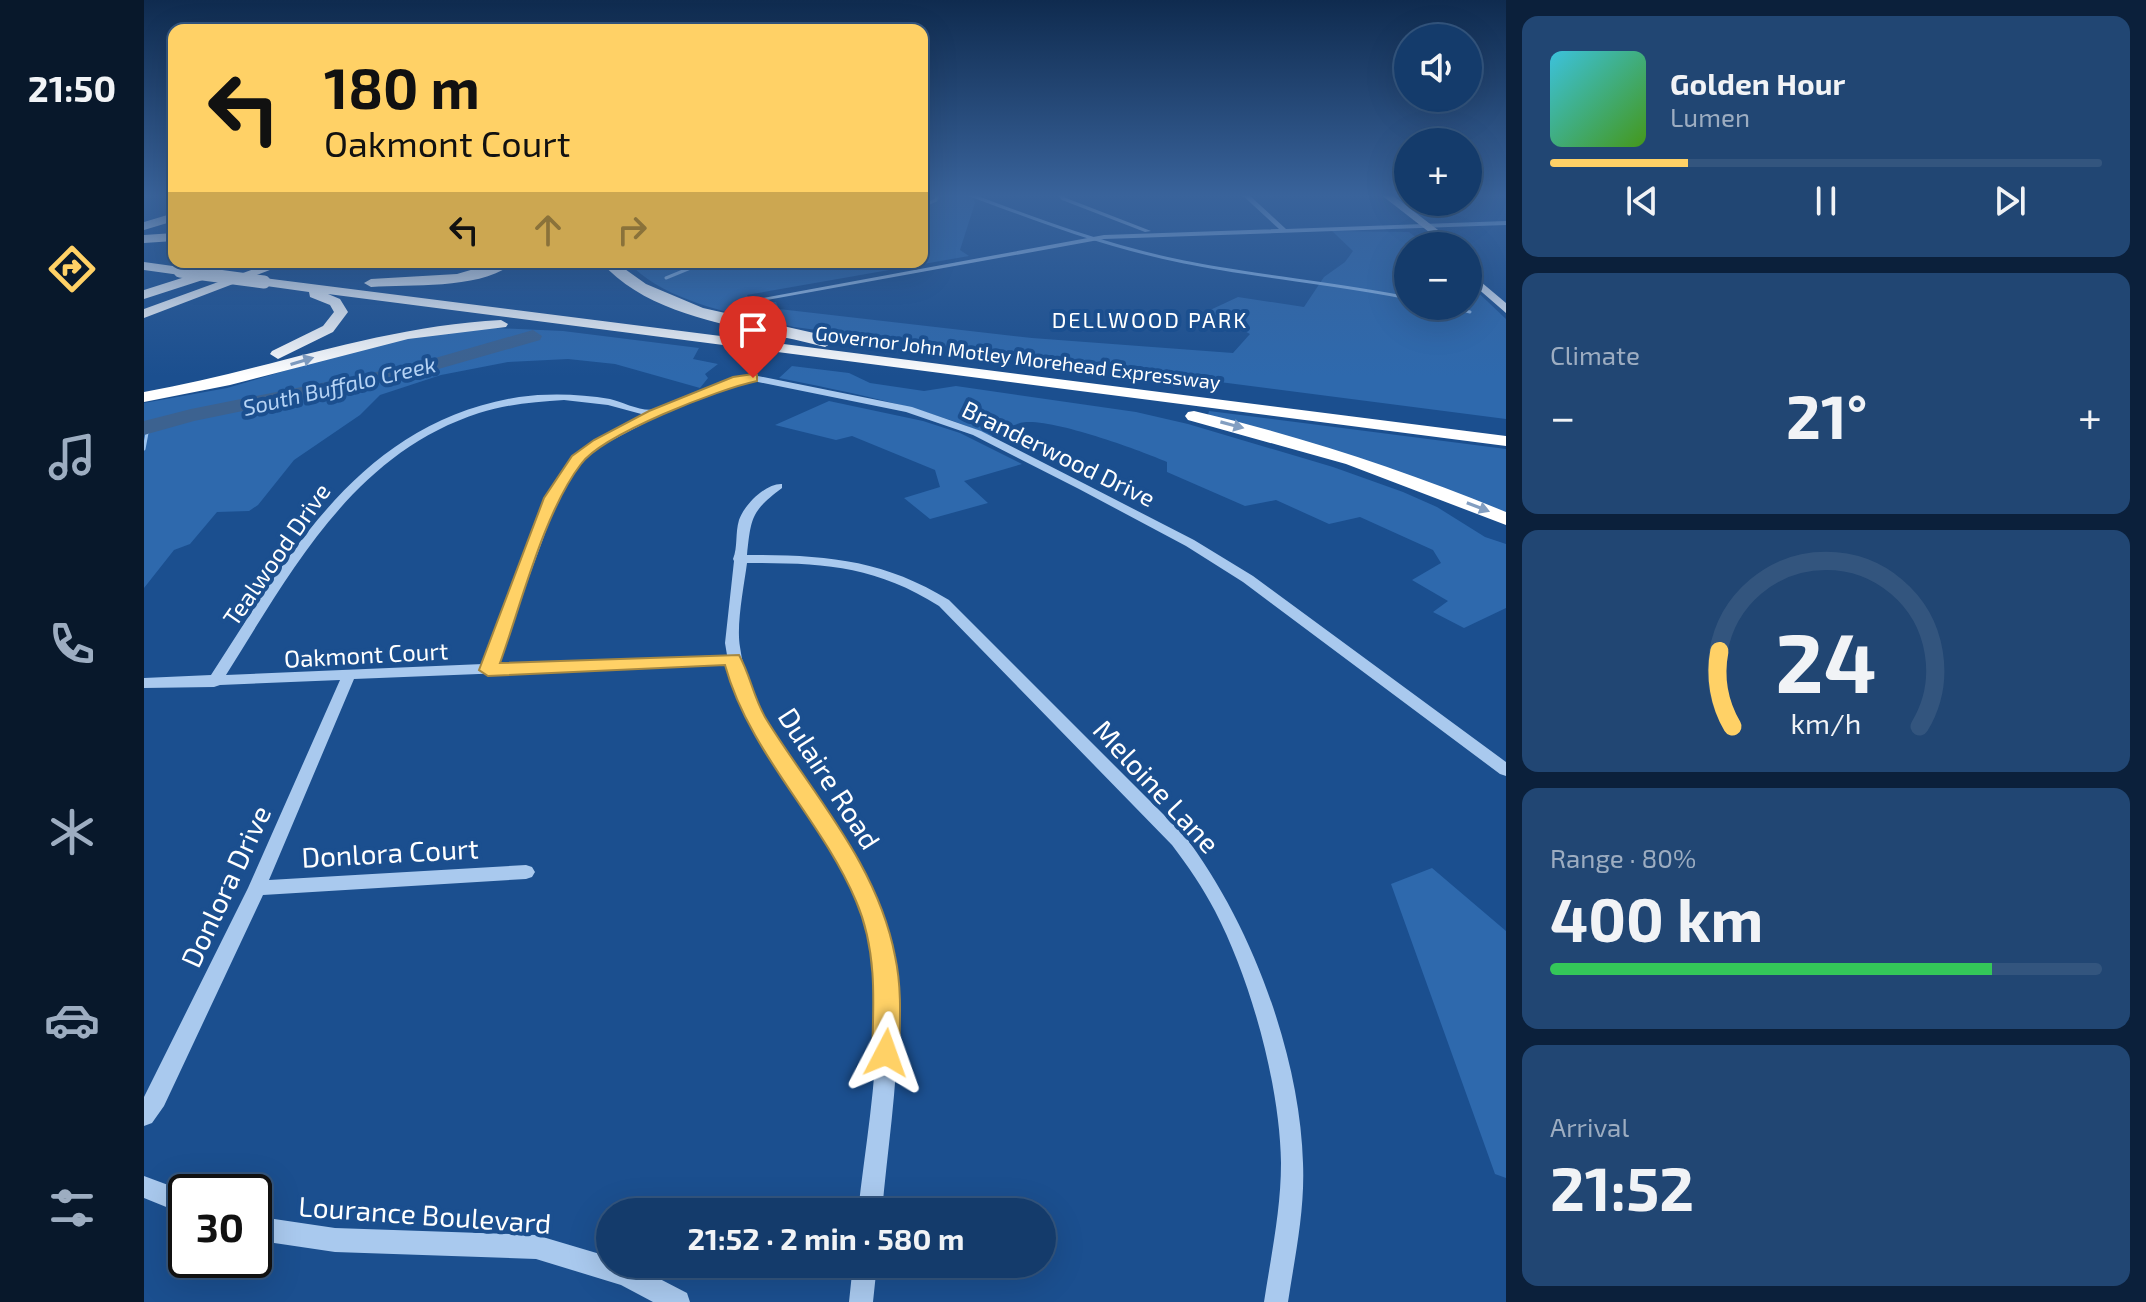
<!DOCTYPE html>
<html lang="en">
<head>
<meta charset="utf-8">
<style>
	:root { --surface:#143b6b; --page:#214673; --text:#f1f3f6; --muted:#9dadc1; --line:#33557e; --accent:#ffd166 }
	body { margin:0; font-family:"Exo 2",sans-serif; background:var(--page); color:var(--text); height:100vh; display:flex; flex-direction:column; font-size:30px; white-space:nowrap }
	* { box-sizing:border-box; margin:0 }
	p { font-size:26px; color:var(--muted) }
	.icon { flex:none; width:44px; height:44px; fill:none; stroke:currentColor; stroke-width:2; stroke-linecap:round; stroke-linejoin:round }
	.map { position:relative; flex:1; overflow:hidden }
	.details { display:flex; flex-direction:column; gap:16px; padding:16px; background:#0b203b; width:640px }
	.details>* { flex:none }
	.guide { position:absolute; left:24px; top:24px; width:760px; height:244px; border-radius:16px; box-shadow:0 8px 32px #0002,0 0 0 2px var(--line); background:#ffd166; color:#111; overflow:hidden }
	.tools { position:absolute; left:1250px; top:24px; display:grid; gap:16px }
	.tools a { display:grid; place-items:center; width:88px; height:88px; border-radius:50%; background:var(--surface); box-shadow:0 8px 32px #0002,0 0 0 2px var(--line); font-size:40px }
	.speed { position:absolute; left:24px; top:1174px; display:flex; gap:16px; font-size:40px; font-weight:700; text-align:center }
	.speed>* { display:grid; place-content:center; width:104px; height:104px; border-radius:50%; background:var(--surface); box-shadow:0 8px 32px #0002,0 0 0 2px var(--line); line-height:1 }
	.speed .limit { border:4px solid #111; border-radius:12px; background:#fff; color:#111 }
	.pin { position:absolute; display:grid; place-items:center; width:68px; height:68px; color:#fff; margin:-82px -34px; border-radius:50% 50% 50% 0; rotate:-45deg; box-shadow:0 0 8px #0007 }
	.pin .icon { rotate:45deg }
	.me { position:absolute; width:88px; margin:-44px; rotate:4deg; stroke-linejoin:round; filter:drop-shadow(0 0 6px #0008) }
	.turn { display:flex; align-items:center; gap:28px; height:168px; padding:0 24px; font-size:36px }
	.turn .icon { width:104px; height:104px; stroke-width:2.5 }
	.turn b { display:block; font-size:56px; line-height:68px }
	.lanes { display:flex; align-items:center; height:76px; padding:0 24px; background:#0003; justify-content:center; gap:40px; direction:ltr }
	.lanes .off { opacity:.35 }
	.big { font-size:60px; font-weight:700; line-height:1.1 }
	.details .card { flex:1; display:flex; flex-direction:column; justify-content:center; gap:12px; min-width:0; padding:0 28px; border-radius:16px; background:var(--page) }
	.details .dial { align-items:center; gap:0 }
	.dial svg { height:208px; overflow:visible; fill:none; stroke:var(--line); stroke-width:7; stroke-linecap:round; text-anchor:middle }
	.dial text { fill:var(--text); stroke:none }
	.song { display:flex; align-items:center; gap:24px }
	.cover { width:96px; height:96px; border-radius:12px; background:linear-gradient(135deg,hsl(190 70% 55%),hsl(100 70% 35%)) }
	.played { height:8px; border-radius:4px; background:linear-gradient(90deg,var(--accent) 25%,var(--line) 25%) }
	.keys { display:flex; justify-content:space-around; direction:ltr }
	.heat { display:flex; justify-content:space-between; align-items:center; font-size:44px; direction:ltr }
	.charge { height:12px; border-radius:6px; background:linear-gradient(90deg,#34c759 80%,var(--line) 0) }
	.trip { position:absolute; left:452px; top:1198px; width:460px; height:80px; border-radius:40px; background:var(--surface); box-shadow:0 8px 32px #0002,0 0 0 2px var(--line); font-weight:700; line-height:80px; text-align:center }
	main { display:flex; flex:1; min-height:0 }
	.tabs { display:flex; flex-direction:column; width:144px; justify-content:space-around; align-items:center; background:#08182b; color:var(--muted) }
	.tabs .icon { width:56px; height:56px }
	.tabs .on { color:var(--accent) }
	.tabs b { font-size:36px; color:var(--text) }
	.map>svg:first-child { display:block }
</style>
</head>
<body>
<main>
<nav class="tabs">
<b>21:50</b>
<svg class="icon on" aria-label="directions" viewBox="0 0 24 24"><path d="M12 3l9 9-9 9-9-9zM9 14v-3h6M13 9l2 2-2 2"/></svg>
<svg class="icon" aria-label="music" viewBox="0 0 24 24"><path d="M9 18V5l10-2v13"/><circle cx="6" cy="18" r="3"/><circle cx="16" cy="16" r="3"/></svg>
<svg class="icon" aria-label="phone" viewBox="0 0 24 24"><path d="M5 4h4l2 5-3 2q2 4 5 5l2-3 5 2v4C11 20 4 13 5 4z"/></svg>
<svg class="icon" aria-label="climate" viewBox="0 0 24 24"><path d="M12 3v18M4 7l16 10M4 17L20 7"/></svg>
<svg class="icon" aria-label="car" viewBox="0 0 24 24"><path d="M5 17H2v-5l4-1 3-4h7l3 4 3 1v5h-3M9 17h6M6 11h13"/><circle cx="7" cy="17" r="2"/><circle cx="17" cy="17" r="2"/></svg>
<svg class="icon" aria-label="filters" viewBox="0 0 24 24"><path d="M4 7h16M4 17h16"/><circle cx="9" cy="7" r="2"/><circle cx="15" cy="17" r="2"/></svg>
</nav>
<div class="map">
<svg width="1362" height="1302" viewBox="0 0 1362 1302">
	<rect width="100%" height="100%" fill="#1b4f8f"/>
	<path fill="#2e69ad" d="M778 194H827L831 203 816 250 825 256 603 295 606 301 632 302 635 309 888 338 1089 353 1106 334 1064 311 1094 297 1160 307 1180 277 1201 262 1209 251 1188 231 1265 232 1283 246H1264V306H1324V283L1362 319V419L650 327C598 316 521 303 484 262H778Z
		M351 328 419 331 555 348 549 359 574 364 561 374 564 378 556 388 471 364 424 359 364 362 297 375 236 395 216 415 150 460 114 505 105 511 73 512 46 544 30 550 0 588V403L83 388 221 347 274 336Z
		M648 366 705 373 726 383 780 391 812 386 992 412 1044 424 1189 467 1259 492 1293 507 1341 537 1362 544V608L1320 628 1289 612 1304 601 1268 580 1297 563 1289 550 1216 517 1185 524 1132 500 1101 506 1023 472V462C995 450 903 416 876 423 866 426 856 432 847 436 779 406 708 393 635 378Z
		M685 401 779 421 816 433 878 464 820 481 844 503 786 519 760 498 796 487 791 470 708 436 692 440 631 425Z
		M1065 411 1362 449V516L1064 415Z
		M1288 868 1362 931V1178L1351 1174 1247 884Z"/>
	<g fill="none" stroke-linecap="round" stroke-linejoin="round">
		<path stroke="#9cc4f0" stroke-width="3" d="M824 194C895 221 965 247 1040 262 1114 277 1190 283 1264 298
			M778 206 792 200 794 194
			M522 278 561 262
			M1302 306 1326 312
			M0 449 3 433 10 427"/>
		<path fill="#3c6290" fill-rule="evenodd" d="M389 330 398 336 396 340 270 376 50 421 0 435V421L47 409 267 365Z"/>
		<path fill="#a9c9ee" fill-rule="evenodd" d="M913 194H919L922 198 1007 231 1001 232 918 200Z
			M1097 194H1104L1142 229 1362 221V225L960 239 623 300 619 298 960 235 1135 229Z
			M609 375 768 407 837 431 943 485 1050 540 1109 576 1362 762V776L1356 774 1099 582 1042 546 935 489 829 435 762 412 609 381 595 383 514 416 459 445 437 461 414 498 353 664 583 655 581 643 590 561 589 559C594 547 591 533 595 520 600 505 622 483 638 484V488C607 511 607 518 603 555 680 555 738 559 805 600L1040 835C1106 921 1156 1054 1159 1163 1161 1210 1151 1256 1144 1302H1120C1127 1256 1137 1210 1137 1163 1136 1086 1107 980 1071 911 1059 888 1044 866 1028 845L795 606C730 565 677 563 603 563 600 586 592 625 596 647 611 752 708 818 739 918 768 1010 746 1117 738 1212H714C727 1094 757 969 695 859 659 795 598 739 585 664L210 679 125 880 382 865 388 867 391 872 388 877 382 879 119 895 20 1106 8 1123 0 1126V1097L104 888 196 680 76 685 70 687 0 688V678L67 675C146 553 216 423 375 397 404 393 437 394 466 399 479 402 499 413 512 409 546 401 574 379 609 375ZM420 400 464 405 501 415 451 441 429 457 402 498 339 664 82 675C148 570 209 454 335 413 363 404 391 402 420 400Z
			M0 1176 43 1192 42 1215 0 1198Z
			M110 1216 191 1228 392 1235 466 1257V1264H487L543 1293 546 1302H509L477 1285 392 1259 191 1252 110 1240Z
			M709 1264H733L729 1302H705Z"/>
		<path fill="#f0f6ff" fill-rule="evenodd" d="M1236 194H1247L1315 246H1303Z
			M1324 271 1362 303V313L1324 280Z"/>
		<path fill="#fff" fill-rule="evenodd" d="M30 213V221L0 230V222Z
			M30 233V241L0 243V235Z
			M0 262 36 267 43 271 36 275 0 270Z
			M129 262H147L0 318V309Z
			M354 262H371C338 290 269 284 227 287L220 283 227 279 313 274Z
			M457 262H471L502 284 559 308 670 333 689 342 681 347C608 327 510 322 457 262Z
			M63 270 70 274 68 277 0 299V290Z
			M120 278 1362 436V446L184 294 196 299 204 312 189 332 134 359 126 354 128 351 179 326 190 312 186 305 166 297 165 292 115 285V279Z
			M357 320 364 324 362 327 264 339 86 385 0 402V392C120 371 235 326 357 320Z
			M1050 411C1157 436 1260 470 1362 512V525L1202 464 1044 420 1041 416 1044 412Z"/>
		<path stroke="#fff" stroke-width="13" d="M36 271 120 282"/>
	</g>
	<defs><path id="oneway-solid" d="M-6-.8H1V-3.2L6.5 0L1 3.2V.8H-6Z" transform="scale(2)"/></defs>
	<g fill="#829ec1">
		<use href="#oneway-solid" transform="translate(158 361) rotate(-17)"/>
		<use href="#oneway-solid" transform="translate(1088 425) rotate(15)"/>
		<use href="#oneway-solid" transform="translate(1334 507) rotate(21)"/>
	</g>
	<linearGradient id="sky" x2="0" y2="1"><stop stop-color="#0f2b4f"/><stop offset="0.52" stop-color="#39639b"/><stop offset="1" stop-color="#39639b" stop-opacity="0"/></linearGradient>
	<rect width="1362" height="376" fill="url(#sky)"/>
	<path fill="#ffd166" stroke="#a68842" stroke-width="2" d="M609 374 613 375V381C575 389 459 434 437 464 400 512 377 605 356 663L595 655C607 676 610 701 624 722 671 797 734 866 751 956 758 988 756 1020 755 1053L751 1062 742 1066 732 1062 728 1053C730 1002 733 949 712 901 677 818 605 753 581 665L344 676 335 670 400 498 428 456 450 440 505 411 589 377Z"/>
	<g text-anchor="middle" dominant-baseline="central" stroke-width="8" stroke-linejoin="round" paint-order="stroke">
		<g font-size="20" fill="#fff" stroke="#1b4f8f">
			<text transform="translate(874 357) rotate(7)">Governor John Motley Morehead Expressway</text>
		</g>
		<g font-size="22" letter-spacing="2" fill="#fff" stroke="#1b4f8f">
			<text x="1006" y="319">DELLWOOD PARK</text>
		</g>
		<g font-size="22" font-style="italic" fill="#b5d3f5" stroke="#1b4f8f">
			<text transform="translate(195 385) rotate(-13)">South Buffalo Creek</text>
		</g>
		<g font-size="24" fill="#fff" stroke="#1b4f8f">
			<text transform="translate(915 453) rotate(26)">Branderwood Drive</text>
			<text transform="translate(132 554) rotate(-55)">Tealwood Drive</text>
			<text transform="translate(222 654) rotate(-3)">Oakmont Court</text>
		</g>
		<g font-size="28" fill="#fff" stroke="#1b4f8f">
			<text transform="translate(686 778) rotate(57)">Dulaire Road</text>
			<text transform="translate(1013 786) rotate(47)">Meloine Lane</text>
			<text transform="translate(246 852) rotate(-3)">Donlora Court</text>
			<text transform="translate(81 886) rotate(-65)">Donlora Drive</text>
			<text transform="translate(281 1214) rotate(4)">Lourance Boulevard</text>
		</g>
	</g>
</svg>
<div class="tools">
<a><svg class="icon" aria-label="sound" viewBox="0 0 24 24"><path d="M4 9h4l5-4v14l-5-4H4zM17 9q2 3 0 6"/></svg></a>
<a>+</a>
<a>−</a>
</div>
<div class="speed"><div class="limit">30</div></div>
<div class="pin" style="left:609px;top:378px;background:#d93025"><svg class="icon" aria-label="arrive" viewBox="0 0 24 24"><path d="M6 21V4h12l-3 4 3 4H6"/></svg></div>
<svg class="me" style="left:742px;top:1053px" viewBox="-20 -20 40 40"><path d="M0-17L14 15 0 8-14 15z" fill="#ffd166" stroke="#fff" stroke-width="4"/></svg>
<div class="trip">21:52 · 2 min · 580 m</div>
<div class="guide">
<div class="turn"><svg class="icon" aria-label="left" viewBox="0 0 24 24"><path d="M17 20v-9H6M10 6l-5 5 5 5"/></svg><div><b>180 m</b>Oakmont Court</div></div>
<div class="lanes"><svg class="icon" aria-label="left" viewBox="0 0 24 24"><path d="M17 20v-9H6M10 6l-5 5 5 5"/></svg><svg class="icon off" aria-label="ahead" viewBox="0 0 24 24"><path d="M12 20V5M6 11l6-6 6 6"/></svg><svg class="icon off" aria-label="right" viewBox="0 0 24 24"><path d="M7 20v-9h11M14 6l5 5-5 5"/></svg></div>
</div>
</div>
<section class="details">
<div class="card">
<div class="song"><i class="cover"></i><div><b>Golden Hour</b><p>Lumen</p></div></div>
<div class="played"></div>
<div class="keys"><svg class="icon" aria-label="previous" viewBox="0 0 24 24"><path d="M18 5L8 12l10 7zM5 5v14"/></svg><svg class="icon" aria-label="pause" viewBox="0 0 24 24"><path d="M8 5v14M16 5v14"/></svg><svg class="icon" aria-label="next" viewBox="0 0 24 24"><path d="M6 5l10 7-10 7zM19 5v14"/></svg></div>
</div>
<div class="card"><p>Climate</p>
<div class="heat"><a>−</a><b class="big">21°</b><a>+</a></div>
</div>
<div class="card dial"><svg viewBox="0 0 100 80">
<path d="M14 69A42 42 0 1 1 86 69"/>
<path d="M14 69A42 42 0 0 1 9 40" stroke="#ffd166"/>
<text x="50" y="56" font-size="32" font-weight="700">24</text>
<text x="50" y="72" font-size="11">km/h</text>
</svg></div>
<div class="card"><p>Range · 80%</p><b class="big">400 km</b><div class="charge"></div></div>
<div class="card"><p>Arrival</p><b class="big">21:52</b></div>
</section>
</main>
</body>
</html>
